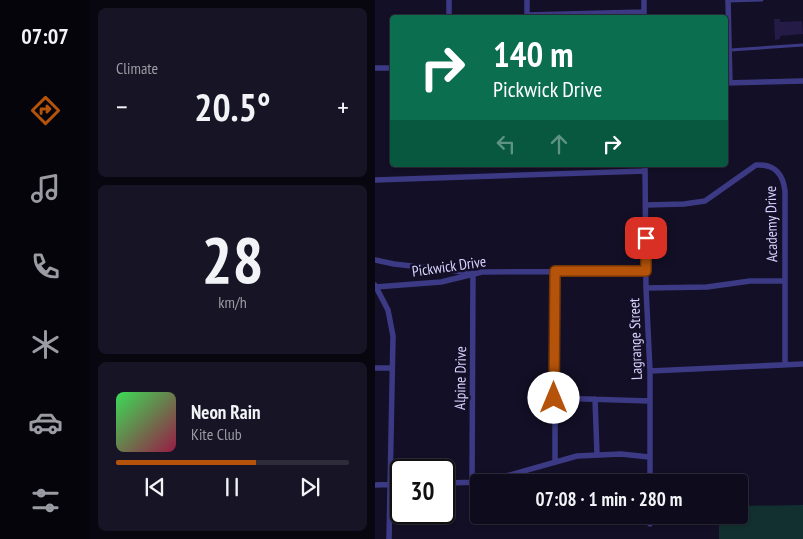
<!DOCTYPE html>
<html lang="en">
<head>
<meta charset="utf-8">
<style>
	:root { --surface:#0e0b1c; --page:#171425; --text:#f1f3f6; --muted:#9b9ba3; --line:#2e2b3b; --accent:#b45309 }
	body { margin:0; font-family:"PT Sans Narrow",sans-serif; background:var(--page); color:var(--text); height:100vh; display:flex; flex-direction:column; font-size:19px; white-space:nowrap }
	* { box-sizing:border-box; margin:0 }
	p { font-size:16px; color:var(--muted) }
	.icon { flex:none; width:28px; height:28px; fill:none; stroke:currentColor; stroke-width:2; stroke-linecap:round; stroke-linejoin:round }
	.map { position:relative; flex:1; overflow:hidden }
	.panel { display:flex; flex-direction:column; gap:8px; padding:8px; background:#08060f; width:285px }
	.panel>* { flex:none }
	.top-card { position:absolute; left:15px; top:15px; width:338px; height:152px; border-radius:5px; box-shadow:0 1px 4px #0004,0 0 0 1px var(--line); background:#0b6e4f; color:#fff; overflow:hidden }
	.speed { position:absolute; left:15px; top:459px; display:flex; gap:10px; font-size:25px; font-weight:700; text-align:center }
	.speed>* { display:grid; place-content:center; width:65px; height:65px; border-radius:50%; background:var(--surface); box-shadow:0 1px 4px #0004,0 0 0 1px var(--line); line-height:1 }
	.speed .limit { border:2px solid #111; border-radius:8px; background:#fff; color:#111 }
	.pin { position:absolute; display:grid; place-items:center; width:42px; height:42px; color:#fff; margin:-21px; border-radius:10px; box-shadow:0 2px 8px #0006 }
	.me { position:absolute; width:55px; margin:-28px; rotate:0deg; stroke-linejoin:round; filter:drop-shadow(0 0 4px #0008) }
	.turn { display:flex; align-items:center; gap:18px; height:105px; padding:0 20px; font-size:22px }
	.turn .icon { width:65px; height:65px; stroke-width:2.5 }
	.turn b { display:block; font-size:35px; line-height:42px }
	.lanes { display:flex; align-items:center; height:48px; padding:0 20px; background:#0003; justify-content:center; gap:25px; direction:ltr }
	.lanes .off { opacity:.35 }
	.big { font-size:38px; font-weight:700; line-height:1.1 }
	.panel .widget { flex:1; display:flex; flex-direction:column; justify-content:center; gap:8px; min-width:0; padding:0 18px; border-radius:8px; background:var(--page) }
	.panel .dial { align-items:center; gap:0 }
	.dial b { font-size:65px; line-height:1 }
	.song { display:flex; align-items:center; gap:15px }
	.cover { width:60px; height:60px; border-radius:8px; background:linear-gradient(135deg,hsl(130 70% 55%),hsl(340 70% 35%)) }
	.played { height:5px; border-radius:2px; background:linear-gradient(90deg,var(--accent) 60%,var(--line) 60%) }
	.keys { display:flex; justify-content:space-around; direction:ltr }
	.heat { display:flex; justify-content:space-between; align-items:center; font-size:28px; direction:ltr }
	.trip { position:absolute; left:95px; top:474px; width:278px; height:50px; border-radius:5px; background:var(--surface); box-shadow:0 1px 4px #0004,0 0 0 1px var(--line); font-weight:700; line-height:50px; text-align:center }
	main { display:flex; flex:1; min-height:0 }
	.menu { display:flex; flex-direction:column; width:90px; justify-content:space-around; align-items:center; background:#06040b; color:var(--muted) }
	.menu .icon { width:35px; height:35px }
	.menu .selected { color:var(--accent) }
	.menu b { font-size:22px; color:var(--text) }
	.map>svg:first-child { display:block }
</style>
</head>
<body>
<main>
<nav class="menu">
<b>07:07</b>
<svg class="icon selected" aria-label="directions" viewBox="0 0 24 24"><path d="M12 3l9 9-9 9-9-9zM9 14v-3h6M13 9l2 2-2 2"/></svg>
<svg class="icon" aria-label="music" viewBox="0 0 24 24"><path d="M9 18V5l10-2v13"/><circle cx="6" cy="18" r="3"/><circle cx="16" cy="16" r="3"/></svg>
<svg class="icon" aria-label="phone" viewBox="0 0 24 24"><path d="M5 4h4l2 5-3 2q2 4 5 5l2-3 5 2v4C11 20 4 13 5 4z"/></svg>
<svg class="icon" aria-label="climate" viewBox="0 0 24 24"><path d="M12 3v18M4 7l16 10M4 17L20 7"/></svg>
<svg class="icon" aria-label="car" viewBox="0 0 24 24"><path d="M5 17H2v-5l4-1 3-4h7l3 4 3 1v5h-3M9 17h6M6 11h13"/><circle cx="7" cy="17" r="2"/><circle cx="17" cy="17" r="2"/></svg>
<svg class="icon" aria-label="filters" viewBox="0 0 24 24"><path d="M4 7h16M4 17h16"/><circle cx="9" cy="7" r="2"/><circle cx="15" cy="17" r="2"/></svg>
</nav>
<section class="panel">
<div class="widget"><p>Climate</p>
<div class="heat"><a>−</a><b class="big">20.5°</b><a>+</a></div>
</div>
<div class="widget dial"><b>28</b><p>km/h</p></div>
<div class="widget">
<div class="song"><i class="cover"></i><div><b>Neon Rain</b><p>Kite Club</p></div></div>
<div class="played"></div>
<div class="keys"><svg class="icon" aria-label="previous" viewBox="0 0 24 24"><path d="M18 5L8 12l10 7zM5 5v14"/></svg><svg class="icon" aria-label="pause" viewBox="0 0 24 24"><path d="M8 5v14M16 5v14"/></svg><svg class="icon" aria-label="next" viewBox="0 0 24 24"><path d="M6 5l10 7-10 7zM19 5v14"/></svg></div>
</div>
</section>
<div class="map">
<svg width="428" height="539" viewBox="0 0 428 539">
	<rect width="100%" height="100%" fill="#130f26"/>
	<path fill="#12302f" d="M428 505V539H344V515H364V506Z"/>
	<path fill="#241b47" d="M399 19H405V22L427 21 428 34 405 36V39L400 40Z"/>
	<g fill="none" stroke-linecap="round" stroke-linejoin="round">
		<path stroke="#3d3a85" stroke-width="3" d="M353 1 387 0
			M355 50 428 45"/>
		<path stroke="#3d3a85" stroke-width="5.5" d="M74 0V18
			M152 0V18
			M269 0V18
			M353 0 355 83
			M152 15 269 12
			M0 68H18
			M350 83 428 81
			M270 165 271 288 275 371V482
			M0 180 270 171
			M271 205 309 204 330 201 381 165C400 164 408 174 410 191V364
			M0 260 19 264 98 273 97 483
			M180 271V461
			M0 285 13 310 18 336 14 539
			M0 287 66 282 107 272 271 271
			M271 288 332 287 375 281H409
			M0 368H17
			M275 371 428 364
			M179 398 275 401
			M220 399 222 454
			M69 483 110 482 202 456 246 454 274 457
			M0 485 26 484
			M275 515V524"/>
	</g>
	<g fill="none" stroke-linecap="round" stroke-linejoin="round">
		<defs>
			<path id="route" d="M179 398 180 271H271V238"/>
		</defs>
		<use href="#route" stroke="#753606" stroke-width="12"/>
		<use href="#route" stroke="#b45309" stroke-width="9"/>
	</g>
	<g text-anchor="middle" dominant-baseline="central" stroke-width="5" stroke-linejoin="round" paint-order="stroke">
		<g font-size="15" fill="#d9d4ff" stroke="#130f26">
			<text transform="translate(396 224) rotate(-91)">Academy Drive</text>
			<text transform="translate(74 266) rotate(-8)">Pickwick Drive</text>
			<text transform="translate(260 339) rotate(-92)">Lagrange Street</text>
			<text transform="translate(85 378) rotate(-89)">Alpine Drive</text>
		</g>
	</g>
</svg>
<div class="speed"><div class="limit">30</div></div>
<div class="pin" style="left:271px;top:238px;background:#d93025"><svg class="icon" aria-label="arrive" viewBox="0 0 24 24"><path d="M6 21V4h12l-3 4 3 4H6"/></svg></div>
<svg class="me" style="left:179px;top:398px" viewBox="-20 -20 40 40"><circle r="19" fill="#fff"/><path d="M0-13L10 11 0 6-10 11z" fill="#b45309"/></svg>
<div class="trip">07:08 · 1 min · 280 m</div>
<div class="top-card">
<div class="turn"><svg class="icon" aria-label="right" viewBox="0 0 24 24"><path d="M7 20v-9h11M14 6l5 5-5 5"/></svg><div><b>140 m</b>Pickwick Drive</div></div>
<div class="lanes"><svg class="icon off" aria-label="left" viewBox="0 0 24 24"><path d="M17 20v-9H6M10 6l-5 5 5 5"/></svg><svg class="icon off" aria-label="ahead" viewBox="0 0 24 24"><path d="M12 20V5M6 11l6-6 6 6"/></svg><svg class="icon" aria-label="right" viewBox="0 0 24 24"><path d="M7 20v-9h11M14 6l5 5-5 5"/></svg></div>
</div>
</div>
</main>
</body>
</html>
